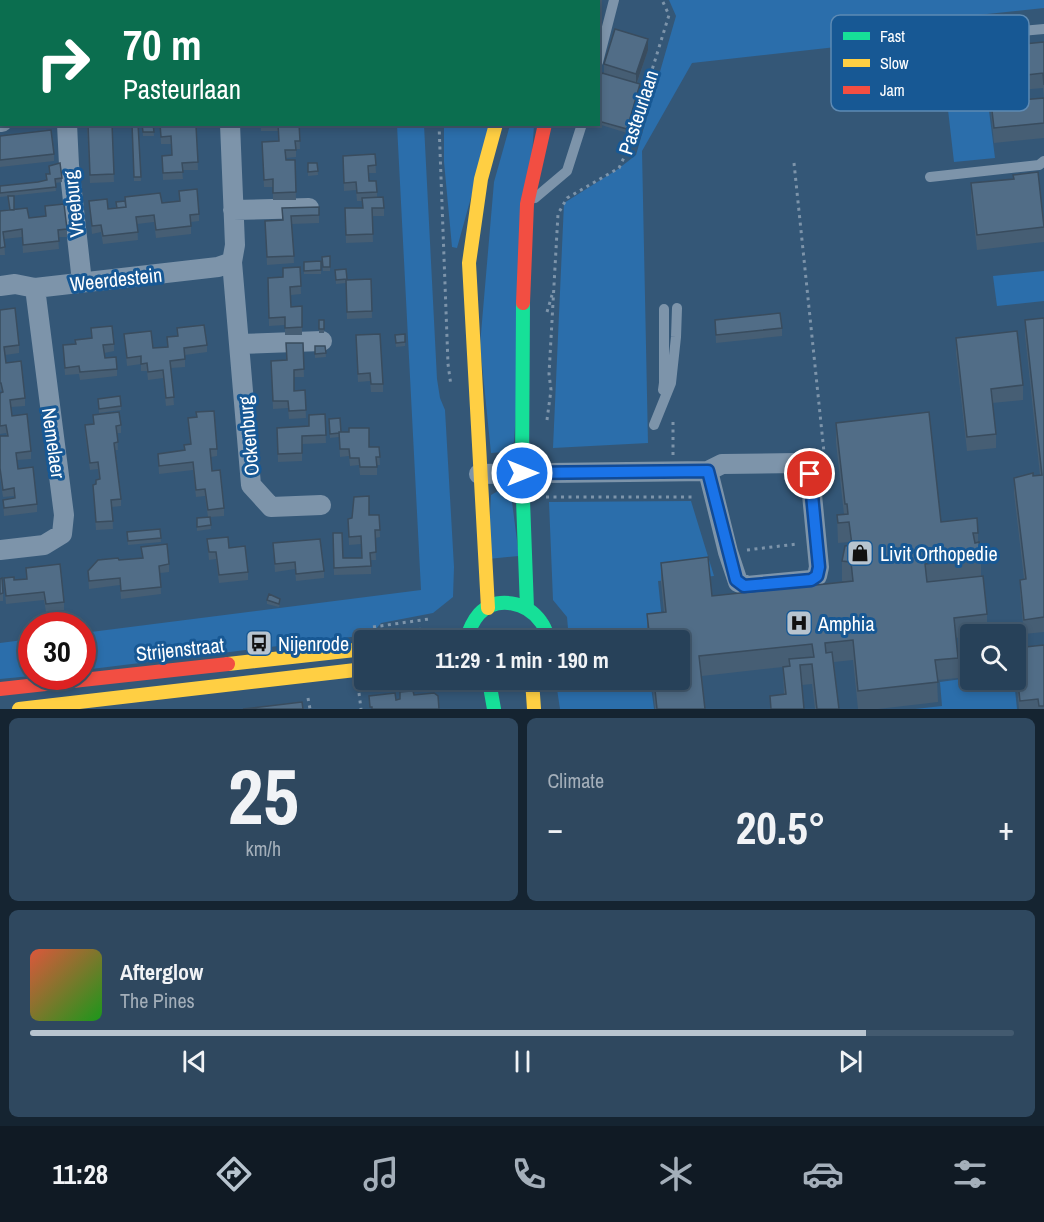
<!DOCTYPE html>
<html lang="en">
<head>
<meta charset="utf-8">
<style>
	:root { --surface:#274159; --page:#2f485f; --text:#f1f3f6; --muted:#a4afba; --line:#435a6f; --accent:#b8c4cf }
	body { margin:0; font-family:"Archivo Narrow",sans-serif; background:var(--page); color:var(--text); height:100vh; display:flex; flex-direction:column; font-size:22px; white-space:nowrap }
	* { box-sizing:border-box; margin:0 }
	p { font-size:20px; color:var(--muted) }
	.icon { flex:none; width:33px; height:33px; fill:none; stroke:currentColor; stroke-width:2; stroke-linecap:round; stroke-linejoin:round }
	.map { position:relative; height:709px; overflow:hidden }
	.sheet { display:flex; flex-direction:column; gap:9px; padding:9px; background:#152431; flex:1 }
	.sheet>* { flex:none }
	.top-card { position:absolute; left:0px; top:0px; width:600px; height:126px; box-shadow:0 3px 9px #0003,0 0 0 2px var(--line); background:#0b6e4f; color:#fff; overflow:hidden }
	.buttons { position:absolute; left:960px; top:624px; display:grid; gap:12px }
	.buttons a { display:grid; place-items:center; width:66px; height:66px; border-radius:6px; background:var(--surface); box-shadow:0 3px 9px #0003,0 0 0 2px var(--line); font-size:30px }
	.speed { position:absolute; left:18px; top:612px; display:flex; gap:12px; font-size:30px; font-weight:700; text-align:center }
	.speed>* { display:grid; place-content:center; width:78px; height:78px; border-radius:50%; background:var(--surface); box-shadow:0 3px 9px #0003,0 0 0 2px var(--line); line-height:1 }
	.speed .limit { border:9px solid #d22; background:#fff; color:#111 }
	.pin { position:absolute; display:grid; place-items:center; width:51px; height:51px; color:#fff; margin:-26px; border:3px solid #fff; border-radius:50%; box-shadow:0 2px 6px #0007 }
	.me { position:absolute; width:66px; margin:-33px; rotate:90deg; stroke-linejoin:round; filter:drop-shadow(0 0 4px #0008) }
	.turn { display:flex; align-items:center; gap:21px; height:126px; padding:0 24px; font-size:27px }
	.turn .icon { width:78px; height:78px; stroke-width:2.5 }
	.turn b { display:block; font-size:42px; line-height:51px }
	.big { font-size:45px; font-weight:700; line-height:1.1 }
	.sheet .tile { flex:1; display:flex; flex-direction:column; justify-content:center; gap:9px; min-width:0; padding:0 21px; border-radius:9px; background:var(--page) }
	.sheet .dial { align-items:center; gap:0 }
	.dial b { font-size:78px; line-height:1 }
	.song { display:flex; align-items:center; gap:18px }
	.cover { width:72px; height:72px; border-radius:9px; background:linear-gradient(135deg,hsl(10 70% 55%),hsl(120 70% 35%)) }
	.played { height:6px; border-radius:3px; background:linear-gradient(90deg,var(--accent) 85%,var(--line) 85%) }
	.keys { display:flex; justify-content:space-around; direction:ltr }
	.heat { display:flex; justify-content:space-between; align-items:center; font-size:33px; direction:ltr }
	.sheet .tiles { flex:1; display:grid; gap:9px; grid-template-columns:1fr 1fr }
	.tile:last-child { grid-column:span 2 }
	.trip { position:absolute; left:354px; top:630px; width:336px; height:60px; border-radius:6px; background:var(--surface); box-shadow:0 3px 9px #0003,0 0 0 2px var(--line); font-weight:700; line-height:60px; text-align:center }
	.dock { display:flex; height:96px; justify-content:space-around; align-items:center; background:#101a24; color:var(--muted) }
	.dock .icon { width:42px; height:42px }
	.dock .selected { color:var(--accent) }
	.dock b { font-size:27px; color:var(--text) }
	.map>svg:first-child { display:block }
</style>
</head>
<body>
<div class="map">
<svg width="1044" height="709" viewBox="0 0 1044 709">
	<rect width="100%" height="100%" fill="#345777"/>
	<path fill="#2b6eab" d="M669 0H1044V8L959 17 968 96 987 95 995 158 954 162 941 49 928 50 926 37 692 63 642 151 648 443 553 448 564 203 618 169 636 155 676 16Z
		M397 125H424L437 379 440 398 445 410 454 567 453 597 433 613 381 623 375 630 359 636 83 670V633L421 590Z
		M444 125H489L475 183 457 248 452 247 444 162Z
		M510 125H534L514 442 504 452 491 453 480 345 494 182Z
		M1044 271V301L997 306 993 276Z
		M498 491H506L511 494 519 556 488 559 491 495Z
		M691 501 714 576 658 581 663 630 645 632V640H569L567 617 553 600 549 502Z
		M31 639V676L0 679V643Z
		M970 639V680H1014L1017 709H915L942 706 940 682 962 679 958 640Z
		M560 680H650L654 709H560L557 689Z"/>
	<g fill="none" stroke-linecap="round" stroke-linejoin="round">
		<path stroke="#7d94aa" stroke-width="3" stroke-dasharray="3 4.5" stroke-linecap="butt" d="M436 2V0
			M0 22 2 23
			M439 124 448 364 451 386
			M794 163 825 462
			M547 312 552 295
			M547 420 551 390 549 374 558 214 567 198 619 168 627 151 669 15 662 0
			M673 455V420
			M546 497H695
			M747 550 797 544
			M373 627 429 619
			M381 637 422 629
			M377 688 429 680
			M359 693 361 709
			M308 698 310 709"/>
		<path stroke="#7d94aa" stroke-width="10" d="M58 0 59 2
			M1010 32 1044 29
			M598 62 614 0
			M930 177 1039 165 1044 161
			M535 198 567 171 582 124
			M663 390 664 383V309
			M654 425 671 383 676 337 677 308"/>
		<path stroke="#7d94aa" stroke-width="20" d="M225 0V2
			M77 2 106 0
			M0 122H2
			M67 124 69 165 82 282
			M230 124 235 245 232 262 251 485 271 507 321 505
			M233 210 309 208
			M0 286 15 284 35 288 218 267 232 262
			M239 344 322 341
			M479 474 708 471 722 464 798 463 803 465 810 474 819 567 817 576 811 580 747 586 738 582 728 552 708 471
			M0 550 44 545 62 534 64 515 35 288"/>
		<path stroke="#16e098" stroke-width="14" d="M579 0V2
			M534 2 535 0
			M523 303 522 473 527 608
			M441 640 467 634
			M466 640C469 630 472 622 479 614 497 595 527 602 541 622 545 627 547 634 549 640
			M487 680 508 684 528 680
			M489 681 494 709"/>
		<path stroke="#ffcf43" stroke-width="14" d="M488 608 469 263 481 179 496 124
			M228 664 364 649
			M532 680 534 709
			M19 709 364 669"/>
		<path stroke="#f24e42" stroke-width="14" d="M523 303 527 204 545 124
			M0 689 228 664"/>
	</g>
	<path fill="#465e74" fill-rule="evenodd" d="M0 0H30V2H2V4L0 3Z
		M290 0H322V2H290Z
		M965 19 1006 38V46L1044 42V138L994 143 989 92 971 94 965 34ZM1043 88 1044 98 1021 100 1020 90Z
		M648 50 637 83 640 88 627 133 598 124V83L604 73V64Z
		M87 124H112L114 182 90 183Z
		M132 124H138L141 181H134Z
		M142 124H153L154 136H143Z
		M160 124 181 127 196 126 198 170H182L183 179 163 180 162 156 172 155 171 144H161Z
		M261 124H299L300 149H296V157L286 158V160H295L296 200H273V187H264L262 142 279 141 278 131H261Z
		M0 136 54 154V161L0 167Z
		M375 154 376 173H369V181L377 192V197L384 208V216H372L373 242 346 243 345 208H362V201H357L356 190 344 191 343 156Z
		M308 163H317L318 175 308 176Z
		M62 178V182L55 183 56 191 0 197V186L38 182Z
		M971 183 1044 223V242L977 250 971 197Z
		M179 191 199 214V221L191 222V234L156 238 154 222 137 224 138 240 103 244 101 232 92 234 89 201 108 209 179 201Z
		M8 200 14 210 29 218 45 216V206L67 229V237H58L59 249 23 253 22 237 4 239 5 255H0V211L9 210Z
		M282 208 319 215V223L292 224 294 263 267 265 265 221 282 220Z
		M330 256V271H323L322 257Z
		M321 261V274H304V262Z
		M300 267 301 294 291 295V307L302 306V335H285V325L269 326 268 286Z
		M335 270 347 280 371 279 372 318 347 319 346 283 336 284Z
		M0 310 19 345V353L5 355 6 363 25 398V406L11 407 12 416 31 451V459L17 460 18 469 37 504V512L4 516 3 500 14 498V496L3 497 0 476V436H7L6 433 0 434V393L2 392 1 390 0 391Z
		M1044 318V632L1024 634 1020 594V580L1024 579 1014 493V478L1040 475 1025 335V320Z
		M319 320H324V333H319Z
		M715 320 782 328V336L716 343Z
		M91 328 114 344V351L104 353 105 358 117 369V376L80 380 79 374 65 375 63 345 75 344 92 338Z
		M177 328 207 345V352L185 355V367L171 368 174 405 166 406 163 378 148 380 147 371H141V364L127 366 124 334 153 348 167 347V337L177 336Z
		M405 334V346L396 347 395 335Z
		M956 338 1023 385V400L992 403 996 434V448L967 451 956 353Z
		M303 343 304 377H294V391L305 390 306 418 289 419 288 408 273 409 271 361 286 360Z
		M356 343 383 384V392H371L370 381 358 382Z
		M315 346H325L326 357 315 358Z
		M120 396 121 410 99 413 98 399Z
		M325 414 326 443 302 444V461L278 462 277 428 309 426Z
		M93 415 121 425V433H117L118 450H115L121 499V506L112 507 113 529 96 530 93 485 96 484 99 479 98 469 90 470 85 433V425L93 424Z
		M188 418 217 449V456L211 457 212 471 224 508V516L210 517 211 529 197 531V518L208 517 205 496 196 497 193 470 159 474 158 454 184 451V445L190 444Z
		M329 419 341 432 369 447H379L380 465H377V475H360L359 465 350 466 349 456 340 457 339 437 330 438Z
		M836 423 941 522 978 533V543L981 557V576L987 614V634H970V636L956 638 958 658V678L937 680 938 702 878 709H858L853 660 834 662 839 709H815L812 684 802 685 804 709H770V696L784 695 783 667 702 676 705 709H655L652 680H680V640H647V614L664 613 661 583V563L712 596 845 582 842 581V561L850 545 849 542 838 543 837 515 844 514 836 443Z
		M369 515H379L380 537 375 538 376 560H371V574L334 575 333 533 343 558H361V544L349 545 348 519Z
		M160 529 161 542 128 545 127 532Z
		M207 539 229 548 248 572V580L219 583 216 559 209 560Z
		M273 543 324 571V578L296 581 295 569 275 572Z
		M141 547 169 564V572L160 573 161 594 121 599 120 585 89 589 88 571 119 560 142 558Z
		M26 568 64 602V610L46 612 44 600 6 604 4 578 14 580 26 579Z
		M0 579 3 593V601H0Z
		M267 600 280 602 279 607 267 604Z
		M1044 645V709H1019L1016 676V648Z"/>
	<path fill="#394c5e" d="M648 39V50L636 85V74Z
		M640 84V88L627 133V129Z"/>
	<path fill="#516d87" stroke="#394c5e" stroke-width="1.5" d="M290 0H311V2H290Z
		M451 0H461L466 2H450Z
		M476 0H512V2H499L496 0 495 2H476Z
		M1004 15 1006 38H1003L1004 46 1044 42V85L1043 73 1018 76 1021 100 1044 98V123L994 128 991 102H998L997 95H991L989 77 971 79 965 19Z
		M615 29 648 39 636 74 604 64Z
		M602 73 640 84 627 129 598 121V83Z
		M88 124H112L114 174 90 175Z
		M132 124H138L141 177H134Z
		M142 124H153L154 132H143Z
		M160 124H181V127L196 126 198 162 182 163 183 172 163 173 162 156 172 155 171 136 161 137Z
		M278 124H299L300 141H295L296 150H285L286 160H295L296 192 273 193V179L264 180 262 142 279 141Z
		M51 130 54 154 0 160V136Z
		M375 154 376 165 368 166 369 181H376L377 192 357 193 356 182 344 183 343 156Z
		M60 163 62 178 55 179 56 187 0 193V186L38 182 47 180 46 174H50L49 166Z
		M308 163H317L318 171 308 172Z
		M1038 172 1044 227 977 235 971 183 1014 179 1013 175Z
		M197 189 199 214 190 215 191 226 156 230 154 215 136 217 138 232 103 236 101 225 92 226 89 201 107 199 108 209 126 207 125 197 160 193 162 203 180 201 179 191Z
		M8 196H14V210H10Z
		M383 197 384 208H372L373 234 346 235 345 208H363L362 198Z
		M125 201 126 207 117 208 116 202Z
		M64 204 67 229 58 230 59 241 23 245 22 229 3 232 5 247 0 248V211L27 208 29 218 46 216 45 206Z
		M319 207V215L291 216 294 256 267 257 265 221 283 220 282 208Z
		M330 256V267H323L322 257Z
		M321 261V270L304 271V262Z
		M300 267 301 286 290 287 291 307 302 306V327L285 328V317L269 318 268 278 283 277V268Z
		M346 269 347 279 336 280 335 270Z
		M371 279 372 311 347 312 346 280Z
		M15 308 19 345 4 347 6 363 21 361 25 398 10 400 12 416 27 414 31 451 16 453 18 469 33 467 37 504 4 508 3 500 15 498 14 488 3 490 0 468V436H8L6 425 0 426V393L3 392 1 383H0V310Z
		M780 313 782 328 716 335 715 320Z
		M1044 318V617L1024 620 1020 580 1026 579 1014 478 1033 473V476L1042 475 1025 320Z
		M319 320H324V329H319Z
		M204 325 207 345 184 348 185 359 170 361 174 397 166 398 163 370 148 372 147 363 141 364V356L127 358 124 334 151 331 153 348 168 347 167 337 178 336 177 328Z
		M112 326 114 344 103 345 105 358 116 357 117 369 80 372 79 366 65 368 63 345 76 344 75 340 92 338 91 328Z
		M1017 331 1023 385 991 389 996 434 967 437 956 338Z
		M380 334 383 384H371L370 373 358 374 356 335Z
		M405 334V342L396 343 395 335Z
		M286 343H303L304 369 294 370V391L305 390 306 410 289 411 288 401H273L271 361 287 360Z
		M315 346H325L326 353 315 354Z
		M120 396 121 406 99 409 98 399Z
		M214 411 217 449H210L212 471 220 470 224 508 208 510 205 489 196 490 193 462 159 466 158 454 185 450 184 445 191 444 188 418 197 417 196 412Z
		M119 412 121 425 116 426 118 442 114 443 121 499 111 500 113 521 96 522 93 485 96 484V480L100 479 98 462 90 463 85 425 94 424 93 415Z
		M929 412 941 522 977 518 978 533H973L975 543 979 542 981 557 925 564 927 582 983 576 987 614 954 618 958 658 935 660 938 682 858 691 853 640 825 643 826 653 832 652 839 709H817L812 664 800 665 804 709H771L770 696 786 694 783 667 790 666 789 659 814 657 812 644 699 656 705 709H657L654 680H680V640H650L647 614 666 612 661 563 708 557 712 596 853 581 851 562 842 561 845 546 852 545 849 522 838 523 837 515 848 514 847 504H845L836 423Z
		M325 414 326 435 302 436V453L278 454 277 428 309 426V415Z
		M340 418 341 432H339V433L330 434 329 419Z
		M349 428H369V447H379L380 457H376L377 467H360L359 458H350L349 449H340L339 432H349Z
		M369 496V515H379L380 530H375L376 552 370 553 371 566 334 568 333 533H342L343 558H362L361 536 349 537 348 519 352 518 354 497Z
		M210 517 211 525 197 527V518Z
		M160 529 161 538 128 541 127 532Z
		M228 537 229 548 245 546 248 572 219 575 216 552H209L207 539Z
		M320 539 324 571 296 574 295 562 275 564 273 543Z
		M167 544 169 564 159 566 161 587 121 591 120 578 89 581 88 571 98 560 118 558 119 560 143 558 141 547Z
		M60 564 64 602 46 604 44 592 6 596 4 578 14 577V580L27 579 26 568Z
		M2 578 3 593 0 594V579Z
		M269 594 280 599 279 604 267 600Z
		M1044 645V706H1039L1038 699 1020 701 1016 665V648Z
		M411 691H413L414 695 434 693 438 696 439 709H372V707H370L369 696 395 693 396 700 400 699V692Z
		M302 702 303 709H243Z"/>
	<g fill="none" stroke-linecap="round" stroke-linejoin="round">
		<defs>
			<path id="route" d="M522 473 708 471 736 580 744 586 811 580 817 576 819 567 810 474"/>
		</defs>
		<use href="#route" stroke="#114b97" stroke-width="15"/>
		<use href="#route" stroke="#1a73e8" stroke-width="10"/>
	</g>
	<defs>
		<symbol id="shop-square" viewBox="-11 -11 22 22"><rect x="-9" y="-9" width="18" height="18" rx="4" fill="#b8c4cf" stroke="#175894"/><path d="M-5-2.5h2.3a2.7 3.5 0 0 1 5.4 0H5L5.5 6h-11ZM-1.5-2.5h3a1.5 2.3 0 0 0-3 0Z" fill="#111"/></symbol>
		<symbol id="hospital-square" viewBox="-11 -11 22 22"><rect x="-9" y="-9" width="18" height="18" rx="4" fill="#b8c4cf" stroke="#175894"/><path d="M-5-5h3v3.5h4V-5h3V5h-3V1.5h-4V5h-3Z" fill="#111"/></symbol>
		<symbol id="bus-square" viewBox="-11 -11 22 22"><rect x="-9" y="-9" width="18" height="18" rx="4" fill="#b8c4cf" stroke="#175894"/><path d="M-5-6H5V4H4V6H2V4H-2V6H-4V4H-5ZM-3.5-4V0h7V-4ZM-3.5 1.2v1.5H-2V1.2ZM2 1.2v1.5H3.5V1.2Z" fill="#111"/></symbol>
	</defs>
	<g fill-rule="evenodd">
		<use href="#shop-square" x="845" y="538" width="30" height="30"/>
		<use href="#hospital-square" x="784" y="608" width="30" height="30"/>
		<use href="#bus-square" x="244" y="628" width="30" height="30"/>
	</g>
	<g text-anchor="middle" dominant-baseline="central" stroke-width="6" stroke-linejoin="round" paint-order="stroke">
		<g font-size="20" fill="#fff" stroke="#175894">
			<text transform="translate(638 112) rotate(-72)">Pasteurlaan</text>
			<text transform="translate(73 204) rotate(-96)">Vreeburg</text>
			<text transform="translate(116 279) rotate(-6)">Weerdestein</text>
			<text transform="translate(248 436) rotate(-95)">Ockenburg</text>
			<text transform="translate(54 443) rotate(82)">Nemelaer</text>
			<text transform="translate(180 649) rotate(-6)">Strijenstraat</text>
		</g>
		<g font-size="20" fill="#fff" stroke="#175894" text-anchor="start">
			<text x="880" y="553">Livit Orthopedie</text>
			<text x="818" y="623">Amphia</text>
			<text x="278" y="643">Nijenrode</text>
		</g>
	</g>
	<rect x="831" y="15" width="198" height="96" rx="9" fill="#175894" stroke="#5d8ab4" stroke-width="1.5"/>
	<rect x="843" y="32" width="27" height="8" fill="#16e098"/>
	<rect x="843" y="59" width="27" height="8" fill="#ffcf43"/>
	<rect x="843" y="86" width="27" height="8" fill="#f24e42"/>
	<g font-size="16" fill="#fff">
		<text x="880" y="42">Fast</text>
		<text x="880" y="69">Slow</text>
		<text x="880" y="96">Jam</text>
	</g>
</svg>
<div class="buttons">
<a><svg class="icon" aria-label="search" viewBox="0 0 24 24"><circle cx="10" cy="10" r="6"/><path d="M15 15l6 6"/></svg></a>
</div>
<div class="speed"><div class="limit">30</div></div>
<div class="pin" style="left:810px;top:474px;background:#d93025"><svg class="icon" aria-label="arrive" viewBox="0 0 24 24"><path d="M6 21V4h12l-3 4 3 4H6"/></svg></div>
<svg class="me" style="left:522px;top:473px" viewBox="-20 -20 40 40"><circle r="17" fill="#1a73e8" stroke="#fff" stroke-width="3"/><path d="M0-11L8 9 0 5-8 9z" fill="#fff"/></svg>
<div class="trip">11:29 · 1 min · 190 m</div>
<div class="top-card">
<div class="turn"><svg class="icon" aria-label="right" viewBox="0 0 24 24"><path d="M7 20v-9h11M14 6l5 5-5 5"/></svg><div><b>70 m</b>Pasteurlaan</div></div>
</div>
</div>
<section class="sheet">
<div class="tiles">
<div class="tile dial"><b>25</b><p>km/h</p></div>
<div class="tile"><p>Climate</p>
<div class="heat"><a>−</a><b class="big">20.5°</b><a>+</a></div>
</div>
<div class="tile">
<div class="song"><i class="cover"></i><div><b>Afterglow</b><p>The Pines</p></div></div>
<div class="played"></div>
<div class="keys"><svg class="icon" aria-label="previous" viewBox="0 0 24 24"><path d="M18 5L8 12l10 7zM5 5v14"/></svg><svg class="icon" aria-label="pause" viewBox="0 0 24 24"><path d="M8 5v14M16 5v14"/></svg><svg class="icon" aria-label="next" viewBox="0 0 24 24"><path d="M6 5l10 7-10 7zM19 5v14"/></svg></div>
</div>
</div>
</section>
<nav class="dock">
<b>11:28</b>
<svg class="icon selected" aria-label="directions" viewBox="0 0 24 24"><path d="M12 3l9 9-9 9-9-9zM9 14v-3h6M13 9l2 2-2 2"/></svg>
<svg class="icon" aria-label="music" viewBox="0 0 24 24"><path d="M9 18V5l10-2v13"/><circle cx="6" cy="18" r="3"/><circle cx="16" cy="16" r="3"/></svg>
<svg class="icon" aria-label="phone" viewBox="0 0 24 24"><path d="M5 4h4l2 5-3 2q2 4 5 5l2-3 5 2v4C11 20 4 13 5 4z"/></svg>
<svg class="icon" aria-label="climate" viewBox="0 0 24 24"><path d="M12 3v18M4 7l16 10M4 17L20 7"/></svg>
<svg class="icon" aria-label="car" viewBox="0 0 24 24"><path d="M5 17H2v-5l4-1 3-4h7l3 4 3 1v5h-3M9 17h6M6 11h13"/><circle cx="7" cy="17" r="2"/><circle cx="17" cy="17" r="2"/></svg>
<svg class="icon" aria-label="filters" viewBox="0 0 24 24"><path d="M4 7h16M4 17h16"/><circle cx="9" cy="7" r="2"/><circle cx="15" cy="17" r="2"/></svg>
</nav>
</body>
</html>
